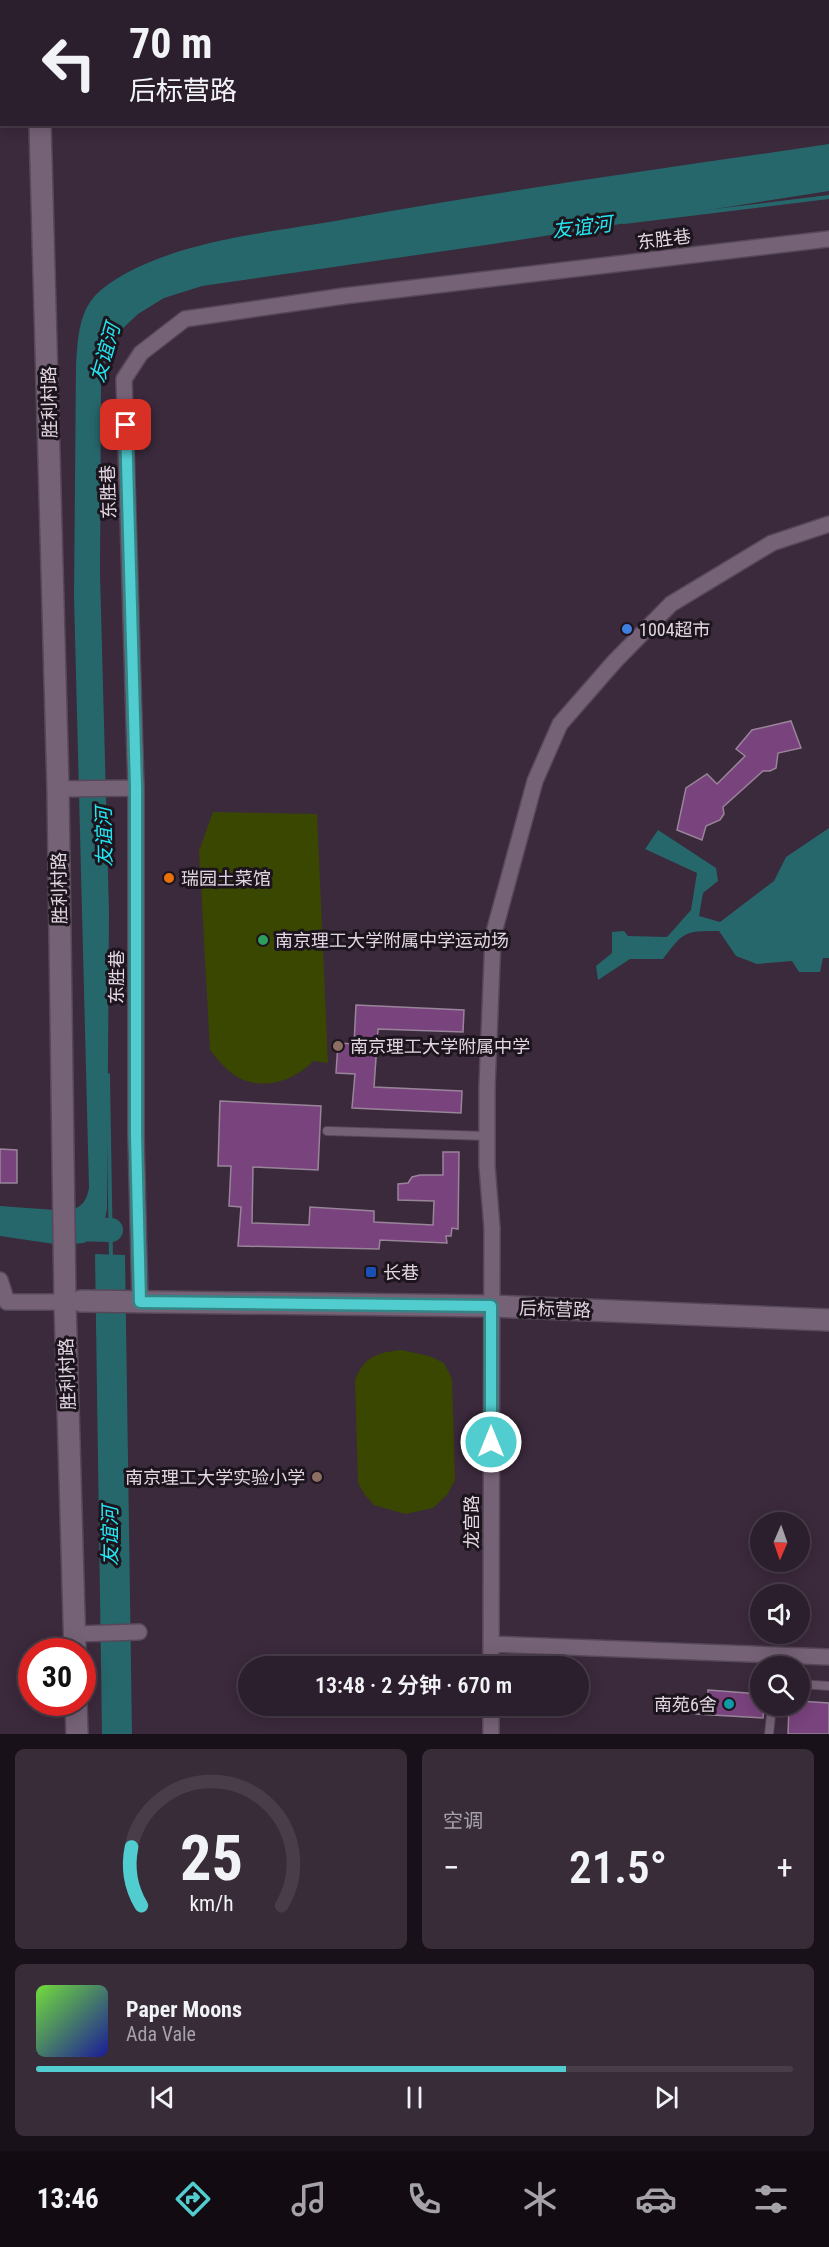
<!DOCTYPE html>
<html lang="zh">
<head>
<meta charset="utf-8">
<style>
	:root { --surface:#2c1f2d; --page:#382c39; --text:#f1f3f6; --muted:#a6a2aa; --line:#483d49; --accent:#52cdcf }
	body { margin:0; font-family:"Roboto Condensed","Noto Sans SC",sans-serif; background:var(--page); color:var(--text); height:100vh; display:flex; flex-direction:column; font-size:22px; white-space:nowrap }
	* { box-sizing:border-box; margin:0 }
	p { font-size:20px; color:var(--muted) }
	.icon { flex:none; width:33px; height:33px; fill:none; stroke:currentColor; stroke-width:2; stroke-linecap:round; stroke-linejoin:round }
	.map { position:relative; height:1734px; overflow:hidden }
	.side { display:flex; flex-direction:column; gap:15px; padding:15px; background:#181119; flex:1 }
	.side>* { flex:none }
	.banner { position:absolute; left:0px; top:0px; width:830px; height:126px; box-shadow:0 3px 15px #0003,0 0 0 2px var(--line); background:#2c1f2d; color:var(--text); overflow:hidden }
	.needle { width:39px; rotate:182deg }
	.fabs { position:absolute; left:750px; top:1512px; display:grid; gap:12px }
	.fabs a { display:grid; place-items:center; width:60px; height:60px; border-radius:50%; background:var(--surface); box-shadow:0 3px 15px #0003,0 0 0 2px var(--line); font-size:30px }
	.speed { position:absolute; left:18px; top:1638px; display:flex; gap:12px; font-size:30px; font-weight:700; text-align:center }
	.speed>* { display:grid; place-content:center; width:78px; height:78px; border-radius:50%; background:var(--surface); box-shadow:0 3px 15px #0003,0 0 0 2px var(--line); line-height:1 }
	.speed .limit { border:9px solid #d22; background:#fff; color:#111 }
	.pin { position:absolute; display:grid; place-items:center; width:51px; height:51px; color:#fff; margin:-26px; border-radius:12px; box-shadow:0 3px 9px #0006 }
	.me { position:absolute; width:66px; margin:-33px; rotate:0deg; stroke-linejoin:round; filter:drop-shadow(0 0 4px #0008) }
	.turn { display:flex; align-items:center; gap:21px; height:126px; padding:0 30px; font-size:27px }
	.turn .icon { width:78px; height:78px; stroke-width:2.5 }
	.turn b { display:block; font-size:42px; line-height:51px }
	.big { font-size:45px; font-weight:600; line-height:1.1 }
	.side .tile { flex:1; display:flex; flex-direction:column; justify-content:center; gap:9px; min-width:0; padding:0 21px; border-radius:9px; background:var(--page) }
	.side .dial { align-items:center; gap:0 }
	.dial svg { height:156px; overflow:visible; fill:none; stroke:var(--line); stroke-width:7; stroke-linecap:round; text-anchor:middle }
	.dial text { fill:var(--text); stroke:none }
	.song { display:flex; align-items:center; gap:18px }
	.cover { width:72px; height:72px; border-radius:9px; background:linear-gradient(135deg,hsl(100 70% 55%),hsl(240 70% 35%)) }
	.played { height:6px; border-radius:3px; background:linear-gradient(90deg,var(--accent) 70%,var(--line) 70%) }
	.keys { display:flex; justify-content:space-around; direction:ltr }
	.heat { display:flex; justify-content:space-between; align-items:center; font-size:33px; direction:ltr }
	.side .tiles { flex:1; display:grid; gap:15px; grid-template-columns:1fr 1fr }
	.tile:last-child { grid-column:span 2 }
	.trip { position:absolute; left:238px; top:1656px; width:351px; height:60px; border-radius:30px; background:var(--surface); box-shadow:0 3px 15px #0003,0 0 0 2px var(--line); font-weight:600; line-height:60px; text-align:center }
	.tabs { display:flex; height:96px; justify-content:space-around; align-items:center; background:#120c12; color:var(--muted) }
	.tabs .icon { width:42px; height:42px }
	.tabs .current { color:var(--accent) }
	.tabs b { font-size:27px; color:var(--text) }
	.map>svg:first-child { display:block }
</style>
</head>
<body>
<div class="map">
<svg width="829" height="1734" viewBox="0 0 829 1734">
	<rect width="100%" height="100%" fill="#3b293c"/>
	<path fill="#3a4701" d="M213 812 317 814 328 1063 313 1061C299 1077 272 1088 250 1082 233 1078 220 1063 210 1050L199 851Z
		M401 1350 429 1356 444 1363 452 1379 455 1480 447 1495 433 1508 405 1514 374 1505 365 1495 358 1483 355 1380C365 1356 376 1353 401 1350Z"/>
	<path fill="#26676b" d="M829 144V191L493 244 202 286 164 298 138 314 119 332 107 354 101 384 100 573 109 912 107 1209 103 1229 84 1243 61 1245 0 1236V1206L69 1211C83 1206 86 1202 89 1188L74 596 76 365C78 339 78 309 101 290 161 241 271 233 346 219 507 190 668 168 829 144Z
		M829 828V958H823L820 972H799L792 961 757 964 736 956 719 931C685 931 684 931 663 959H630L598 980 596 966 612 953V932L624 931 628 936 667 937 691 910 697 873 645 849 658 830 716 868 718 881 703 893 699 916 720 922 774 881 786 857Z
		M95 1254 125 1255 132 1734H102Z"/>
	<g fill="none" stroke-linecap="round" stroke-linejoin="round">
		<path stroke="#26676b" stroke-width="4" d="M624 222 829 197
			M108 1075 111 1259"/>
		<path stroke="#26676b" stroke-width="24" d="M68 1229 111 1230"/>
	</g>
	<path fill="#79437d" stroke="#99849a" stroke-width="1.5" d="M791 721 801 748 778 753 776 768 770 771H763L723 807 724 814 720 820 706 826 702 840 677 830 686 788 707 774 717 784 745 756 736 749 752 730Z
		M356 1005 464 1010 463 1032 378 1029 374 1087 462 1091 461 1113 352 1108 355 1074 336 1073 338 1043 354 1044Z
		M220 1101 321 1106 318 1170 253 1167 252 1223 309 1225 310 1207 374 1211V1222L433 1225 434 1201 398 1200V1184L408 1183 412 1177 420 1175H443V1152H459L458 1229 452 1228 451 1236H446L447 1243 380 1240 379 1249 238 1246 241 1207 229 1206 231 1166H218Z
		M0 1149 17 1150V1183H0Z
		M708 1690 760 1694V1706H764L763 1718 696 1714 697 1701 707 1702Z
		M800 1701 829 1703V1734H788L789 1706H800Z"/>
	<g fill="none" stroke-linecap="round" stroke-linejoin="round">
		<defs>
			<path id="lane" d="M327 1131 487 1136
				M800 1684 829 1686
				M769 1734 772 1706"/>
			<path id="street" d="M58 789 136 788
				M0 1280 7 1302H74
				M140 1302 136 1135V788L124 379 141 353 185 319 344 296 829 239
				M75 1634 139 1632
				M491 1644 829 1657
				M491 1666 492 1228 487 1166V1087L493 936 535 781 560 724 615 661 671 604 772 543 829 524
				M491 1706V1734"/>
			<path id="secondary" d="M828 5H829
				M0 24H2
				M40 124 58 789 65 1302 75 1652
				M81 1301 491 1306 829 1320
				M76 1702 77 1734"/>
		</defs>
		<use href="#lane" stroke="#574859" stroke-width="10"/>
		<use href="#street" stroke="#574859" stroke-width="18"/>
		<use href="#secondary" stroke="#574859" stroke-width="24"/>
		<use href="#lane" stroke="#766277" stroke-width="8"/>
		<use href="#street" stroke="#766277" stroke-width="15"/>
		<use href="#secondary" stroke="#766277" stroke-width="21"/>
	</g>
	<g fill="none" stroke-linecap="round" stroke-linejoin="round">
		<defs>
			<path id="route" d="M126 425 136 788V1135L140 1302 491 1306V1442"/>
		</defs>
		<use href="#route" stroke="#358587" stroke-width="15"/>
		<use href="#route" stroke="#52cdcf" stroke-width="10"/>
	</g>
	<circle fill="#3f7fe0" stroke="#1d151d" stroke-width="2" cx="627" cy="629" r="6"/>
	<circle fill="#e8710a" stroke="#1d151d" stroke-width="2" cx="169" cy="878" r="6"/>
	<circle fill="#2e9e5b" stroke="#1d151d" stroke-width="2" cx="263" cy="940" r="6"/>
	<g fill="#8d6e63" stroke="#1d151d" stroke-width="2">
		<circle cx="338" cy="1046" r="6"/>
		<circle cx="317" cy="1477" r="6"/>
	</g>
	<rect fill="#1a4fb4" stroke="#1d151d" stroke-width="2" x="365" y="1266" width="12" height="12" rx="3"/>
	<circle fill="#0f9aa8" stroke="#1d151d" stroke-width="2" cx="729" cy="1704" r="6"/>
	<g text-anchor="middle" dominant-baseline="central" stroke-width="6" stroke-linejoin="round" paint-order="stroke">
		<g font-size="18" fill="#e2d6e3" stroke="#1d151d">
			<text transform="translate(664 239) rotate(-7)">东胜巷</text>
			<text transform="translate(49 402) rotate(-91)">胜利村路</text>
			<text transform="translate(108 492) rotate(-92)">东胜巷</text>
			<text transform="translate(59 888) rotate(-91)">胜利村路</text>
			<text transform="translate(116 977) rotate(-90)">东胜巷</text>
			<text transform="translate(555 1309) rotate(2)">后标营路</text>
			<text transform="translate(67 1374) rotate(-92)">胜利村路</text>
			<text transform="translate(471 1522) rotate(-90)">龙宫路</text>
		</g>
		<g font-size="18" fill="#e2d6e3" stroke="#1d151d" text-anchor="start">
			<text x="639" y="629">1004超市</text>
			<text x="181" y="878">瑞园土菜馆</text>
			<text x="275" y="940">南京理工大学附属中学运动场</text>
			<text x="350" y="1046">南京理工大学附属中学</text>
			<text x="383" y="1272">长巷</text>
			<text x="305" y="1477" text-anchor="end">南京理工大学实验小学</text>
			<text x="717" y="1704" text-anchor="end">南苑6舍</text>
		</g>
		<g font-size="20" font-style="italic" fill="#24e6f1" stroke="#1d151d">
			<text transform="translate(582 227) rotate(-7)">友谊河</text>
			<text transform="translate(105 353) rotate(-74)">友谊河</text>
			<text transform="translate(104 837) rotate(-91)">友谊河</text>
			<text transform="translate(110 1536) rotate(-90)">友谊河</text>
		</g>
	</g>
</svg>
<div class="fabs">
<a><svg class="needle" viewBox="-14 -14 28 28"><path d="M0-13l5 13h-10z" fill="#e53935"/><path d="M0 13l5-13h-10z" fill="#a6a2aa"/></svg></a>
<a><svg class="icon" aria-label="sound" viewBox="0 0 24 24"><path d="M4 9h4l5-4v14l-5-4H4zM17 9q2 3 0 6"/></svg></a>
<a><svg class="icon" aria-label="search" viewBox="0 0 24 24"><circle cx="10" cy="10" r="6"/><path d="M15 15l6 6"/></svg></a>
</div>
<div class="speed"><div class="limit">30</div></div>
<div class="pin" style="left:126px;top:425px;background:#d93025"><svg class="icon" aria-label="arrive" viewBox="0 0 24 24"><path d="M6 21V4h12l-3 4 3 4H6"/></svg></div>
<svg class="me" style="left:491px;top:1442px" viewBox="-20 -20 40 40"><circle r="17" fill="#52cdcf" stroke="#fff" stroke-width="3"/><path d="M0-11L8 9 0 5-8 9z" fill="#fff"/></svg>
<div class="trip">13:48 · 2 分钟 · 670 m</div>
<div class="banner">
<div class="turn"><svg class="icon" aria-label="left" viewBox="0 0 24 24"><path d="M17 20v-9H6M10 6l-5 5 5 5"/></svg><div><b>70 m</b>后标营路</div></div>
</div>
</div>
<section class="side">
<div class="tiles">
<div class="tile dial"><svg viewBox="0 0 100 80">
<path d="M14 69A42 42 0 1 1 86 69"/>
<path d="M14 69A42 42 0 0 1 9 39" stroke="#52cdcf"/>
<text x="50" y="56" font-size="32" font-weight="700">25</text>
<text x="50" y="72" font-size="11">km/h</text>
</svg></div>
<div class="tile"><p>空调</p>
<div class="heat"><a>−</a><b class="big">21.5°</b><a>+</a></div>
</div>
<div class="tile">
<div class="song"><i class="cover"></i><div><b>Paper Moons</b><p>Ada Vale</p></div></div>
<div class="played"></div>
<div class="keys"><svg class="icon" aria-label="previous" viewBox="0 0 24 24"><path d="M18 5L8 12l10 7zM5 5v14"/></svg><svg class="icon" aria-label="pause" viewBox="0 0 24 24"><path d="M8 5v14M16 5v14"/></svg><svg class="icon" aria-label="next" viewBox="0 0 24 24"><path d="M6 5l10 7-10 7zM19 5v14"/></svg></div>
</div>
</div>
</section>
<nav class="tabs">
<b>13:46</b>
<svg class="icon current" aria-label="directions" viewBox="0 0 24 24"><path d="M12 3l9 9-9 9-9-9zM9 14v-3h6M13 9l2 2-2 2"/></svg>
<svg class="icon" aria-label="music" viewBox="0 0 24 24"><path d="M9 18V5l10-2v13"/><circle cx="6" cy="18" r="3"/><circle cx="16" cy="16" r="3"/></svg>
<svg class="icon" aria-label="phone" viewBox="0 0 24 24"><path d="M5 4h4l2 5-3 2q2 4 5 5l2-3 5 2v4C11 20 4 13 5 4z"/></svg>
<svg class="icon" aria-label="climate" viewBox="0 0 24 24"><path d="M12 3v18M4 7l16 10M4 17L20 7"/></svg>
<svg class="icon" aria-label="car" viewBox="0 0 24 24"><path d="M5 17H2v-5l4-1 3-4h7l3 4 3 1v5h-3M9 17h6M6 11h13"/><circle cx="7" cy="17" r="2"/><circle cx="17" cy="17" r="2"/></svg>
<svg class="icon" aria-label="filters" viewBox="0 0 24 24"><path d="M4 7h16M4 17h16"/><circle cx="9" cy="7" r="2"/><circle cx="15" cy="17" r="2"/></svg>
</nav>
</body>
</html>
